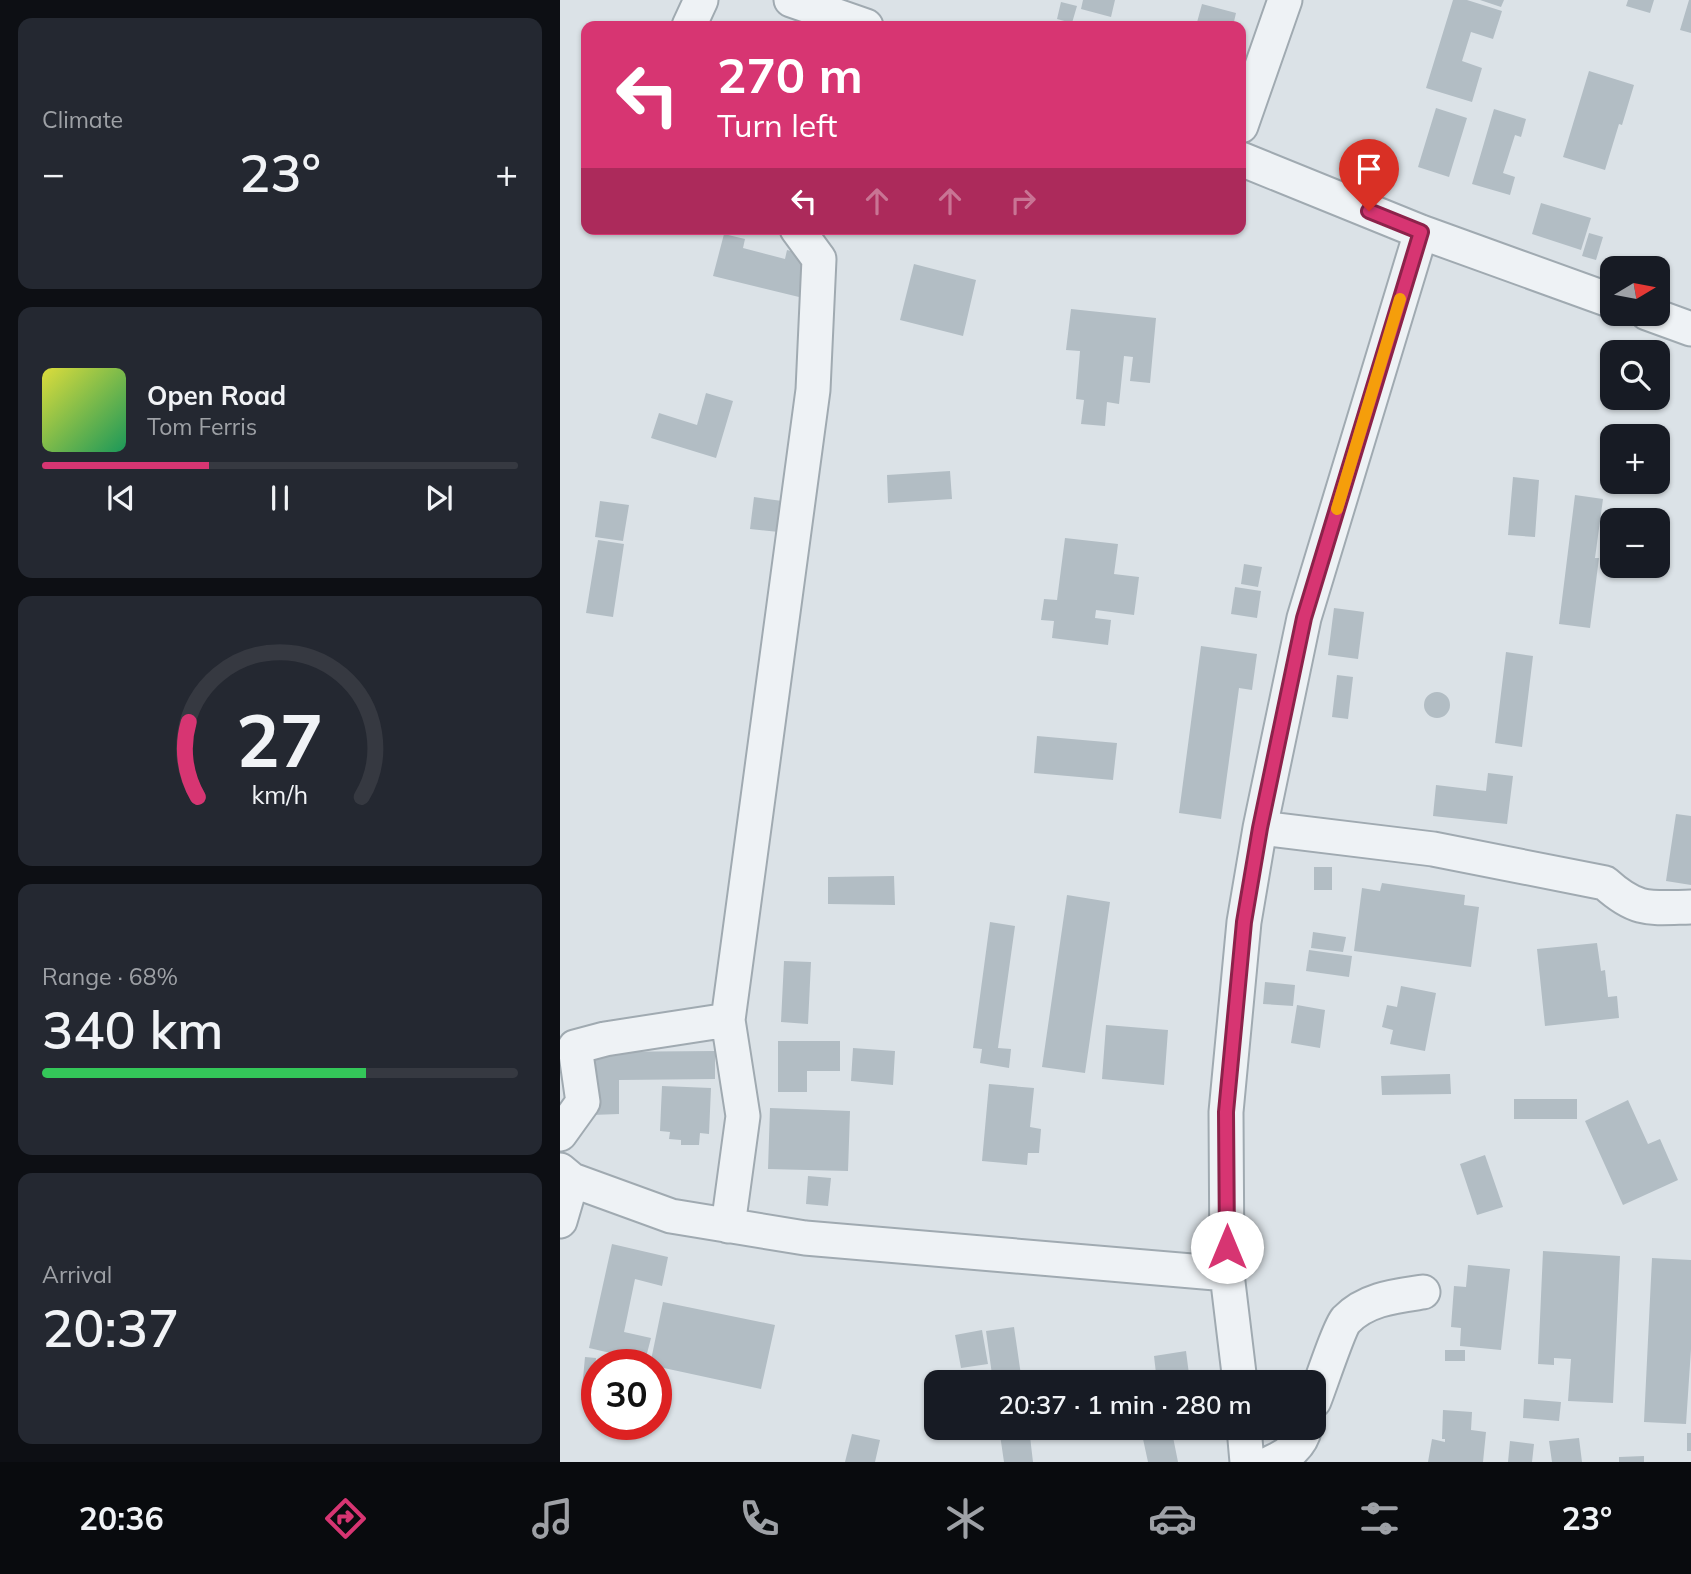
<!DOCTYPE html>
<html lang="en">
<head>
<meta charset="utf-8">
<style>
	:root { --surface:#171b24; --page:#242831; --text:#f1f3f6; --muted:#9ea1a6; --line:#363941; --accent:#d73572 }
	body { margin:0; font-family:Mulish,sans-serif; background:var(--page); color:var(--text); height:100vh; display:flex; flex-direction:column; font-size:26px; white-space:nowrap }
	* { box-sizing:border-box; margin:0 }
	p { font-size:23px; color:var(--muted) }
	.icon { flex:none; width:38px; height:38px; fill:none; stroke:currentColor; stroke-width:2; stroke-linecap:round; stroke-linejoin:round }
	.map { position:relative; flex:1; overflow:hidden }
	.drawer { display:flex; flex-direction:column; gap:18px; padding:18px; background:#0d0f14; width:560px }
	.drawer>* { flex:none }
	.top-card { position:absolute; left:21px; top:21px; width:665px; height:214px; border-radius:14px; box-shadow:0 2px 5px #0004; background:#d73572; color:#fff; overflow:hidden }
	.needle { width:46px; rotate:80deg }
	.fabs { position:absolute; left:1040px; top:256px; display:grid; gap:14px }
	.fabs a { display:grid; place-items:center; width:70px; height:70px; border-radius:14px; background:var(--surface); box-shadow:0 2px 5px #0004; font-size:35px }
	.speed { position:absolute; left:21px; top:1349px; display:flex; gap:14px; font-size:35px; font-weight:700; text-align:center }
	.speed>* { display:grid; place-content:center; width:91px; height:91px; border-radius:50%; background:var(--surface); box-shadow:0 2px 5px #0004; line-height:1 }
	.speed .limit { border:10px solid #d22; background:#fff; color:#111 }
	.pin { position:absolute; display:grid; place-items:center; width:60px; height:60px; color:#fff; margin:-72px -30px; border-radius:50% 50% 50% 0; rotate:-45deg; box-shadow:0 0 7px #0007 }
	.pin .icon { rotate:45deg }
	.me { position:absolute; width:77px; margin:-38px; rotate:0deg; stroke-linejoin:round; filter:drop-shadow(0 0 5px #0008) }
	.turn { display:flex; align-items:center; gap:24px; height:147px; padding:0 21px; font-size:32px }
	.turn .icon { width:91px; height:91px; stroke-width:2.5 }
	.turn b { display:block; font-size:49px; line-height:60px }
	.lanes { display:flex; align-items:center; height:66px; padding:0 21px; background:#0003; justify-content:center; gap:35px; direction:ltr }
	.lanes .off { opacity:.35 }
	.big { font-size:52px; font-weight:600; line-height:1.1 }
	.drawer .widget { flex:1; display:flex; flex-direction:column; justify-content:center; gap:10px; min-width:0; padding:0 24px; border-radius:14px; background:var(--page) }
	.drawer .dial { align-items:center; gap:0 }
	.dial svg { height:182px; overflow:visible; fill:none; stroke:var(--line); stroke-width:7; stroke-linecap:round; text-anchor:middle }
	.dial text { fill:var(--text); stroke:none }
	.song { display:flex; align-items:center; gap:21px }
	.cover { width:84px; height:84px; border-radius:10px; background:linear-gradient(135deg,hsl(60 70% 55%),hsl(150 70% 35%)) }
	.played { height:7px; border-radius:4px; background:linear-gradient(90deg,var(--accent) 35%,var(--line) 35%) }
	.keys { display:flex; justify-content:space-around; direction:ltr }
	.heat { display:flex; justify-content:space-between; align-items:center; font-size:38px; direction:ltr }
	.charge { height:10px; border-radius:5px; background:linear-gradient(90deg,#34c759 68%,var(--line) 0) }
	.trip { position:absolute; left:364px; top:1370px; width:402px; height:70px; border-radius:14px; background:var(--surface); box-shadow:0 2px 5px #0004; font-weight:600; line-height:70px; text-align:center }
	.menu { display:flex; height:112px; justify-content:space-around; align-items:center; background:#090b0e; color:var(--muted) }
	.menu .icon { width:49px; height:49px }
	.menu .current { color:var(--accent) }
	.menu b { font-size:32px; color:var(--text) }
	main { display:flex; flex:1; min-height:0 }
	.map>svg:first-child { display:block }
</style>
</head>
<body>
<main>
<section class="drawer">
<div class="widget"><p>Climate</p>
<div class="heat"><a>−</a><b class="big">23°</b><a>+</a></div>
</div>
<div class="widget">
<div class="song"><i class="cover"></i><div><b>Open Road</b><p>Tom Ferris</p></div></div>
<div class="played"></div>
<div class="keys"><svg class="icon" aria-label="previous" viewBox="0 0 24 24"><path d="M18 5L8 12l10 7zM5 5v14"/></svg><svg class="icon" aria-label="pause" viewBox="0 0 24 24"><path d="M8 5v14M16 5v14"/></svg><svg class="icon" aria-label="next" viewBox="0 0 24 24"><path d="M6 5l10 7-10 7zM19 5v14"/></svg></div>
</div>
<div class="widget dial"><svg viewBox="0 0 100 80">
<path d="M14 69A42 42 0 1 1 86 69"/>
<path d="M14 69A42 42 0 0 1 10 36" stroke="#d73572"/>
<text x="50" y="56" font-size="32" font-weight="700">27</text>
<text x="50" y="72" font-size="11">km/h</text>
</svg></div>
<div class="widget"><p>Range · 68%</p><b class="big">340 km</b><div class="charge"></div></div>
<div class="widget"><p>Arrival</p><b class="big">20:37</b></div>
</section>
<div class="map">
<svg width="1131" height="1462" viewBox="0 0 1131 1462">
	<rect width="100%" height="100%" fill="#dbe2e7"/>
	<path fill="#b2bdc4" d="M523 0H555L551 17 521 9Z
		M893 0H907L942 11 933 39 911 32 902 61 922 68 912 102 866 88Z
		M920 0H944L941 7Z
		M1068 0H1094L1090 13 1066 6Z
		M1129 0H1131V33L1120 30Z
		M501 2 517 6 512 23 497 19Z
		M642 4 676 13 673 26H636Z
		M1029 71 1074 85 1062 125 1059 124 1045 170 1003 157Z
		M876 108 907 118 889 177 858 167Z
		M934 109 966 119 961 137 955 135 943 173 955 177 950 195 912 184Z
		M981 203 1031 218 1021 250 972 234Z
		M1029 233 1043 237 1036 260 1022 256Z
		M164 234 185 239 183 248 225 259 227 250 250 256 239 297 153 276Z
		M354 264 416 280 403 336 340 320Z
		M511 309 596 318 590 383 570 381 573 357 564 356 559 404 547 402 545 426 521 424 524 400 516 399 520 351 506 350Z
		M146 393 173 401 156 458 91 438 99 413 137 425Z
		M390 471 392 499 328 503 327 475Z
		M953 477 979 480 975 537 948 535Z
		M1015 495 1043 499 1035 558H1039L1030 628 999 624Z
		M194 497 222 501 219 532 190 529Z
		M40 501 69 505 63 541 35 537Z
		M505 538 558 544 554 574 579 577 574 615 536 610 535 618 551 620 548 645 492 638 494 621 481 620 484 599 497 600Z
		M38 540 64 544 53 617 26 613Z
		M684 564 702 567 698 587 681 584Z
		M675 587 701 591 697 618 671 614Z
		M774 608 804 612 798 659 768 655Z
		M641 646 697 654 692 690 679 688 661 819 619 813Z
		M946 652 973 656 962 747 935 743Z
		M777 675 793 677 788 719 772 717Z
		M864 705a13 13 0 1 1 26 0a13 13 0 1 1-26 0Z
		M477 736 557 743 553 780 474 773Z
		M928 773 953 776 947 824 873 816 876 785 926 791Z
		M1116 814 1131 816V885L1106 881Z
		M754 867H772V890H754Z
		M334 876 335 905 268 904V877Z
		M822 883 905 895 904 905 919 907 911 967 794 951 802 888 820 891Z
		M507 895 550 902 525 1073 482 1067Z
		M430 922 455 926 438 1048 451 1049 449 1068 420 1063 422 1049 413 1048Z
		M753 932 786 937 783 952 751 948Z
		M1037 943 1041 971 1045 970 1048 997 1057 996 1059 1018 985 1026 977 949Z
		M749 950 792 956 789 977 746 971Z
		M224 961 251 962 248 1024 221 1022Z
		M705 982 735 985 733 1006 703 1004Z
		M841 986 876 993 865 1051 830 1044 833 1030 822 1027 827 1005 837 1007Z
		M737 1005 765 1010 760 1048 731 1043Z
		M546 1025 608 1030 604 1085 542 1079Z
		M218 1041H280V1071H247V1092H218Z
		M293 1048 335 1051 333 1085 291 1081Z
		M155 1051V1079L59 1080V1114L32 1115 31 1052Z
		M890 1074 891 1094 822 1095 821 1076Z
		M429 1084 474 1088 470 1127 481 1129 479 1153H468L467 1165 422 1161Z
		M102 1086 151 1088 149 1134 140 1133 139 1145H121V1140L109 1139 110 1132 100 1131Z
		M954 1099H1017V1119H954Z
		M1068 1100 1088 1144 1100 1139 1118 1180 1063 1205 1025 1121Z
		M210 1108 290 1111 288 1171 208 1169Z
		M925 1155 943 1207 917 1215 900 1164Z
		M248 1176 271 1178 268 1206 246 1204Z
		M52 1244 108 1257 102 1286 75 1279 64 1332 91 1338 85 1361 29 1348Z
		M983 1251 1060 1256 1053 1403 1008 1401 1011 1359 994 1358V1365L978 1364Z
		M1092 1258 1131 1260V1349L1126 1424 1084 1422Z
		M908 1265 950 1269 941 1350 900 1346 901 1328 891 1327 894 1286 906 1287Z
		M103 1302 215 1325 201 1389 90 1365Z
		M454 1327 462 1382H433L426 1331Z
		M422 1330 428 1364 401 1368 395 1335Z
		M885 1350H905V1361H885Z
		M626 1351 630 1382H597L594 1356Z
		M25 1357 36 1358 32 1401 21 1400Z
		M964 1399 1001 1402 999 1421 963 1418Z
		M883 1410 912 1412 911 1430 926 1432 923 1462H868L872 1439 885 1442V1439H882Z
		M439 1428H469L473 1462H444Z
		M612 1432 618 1462H588L583 1439Z
		M1127 1433H1131V1451H1127Z
		M292 1434 320 1440 315 1462H285Z
		M1019 1438 1022 1462H992L989 1441Z
		M950 1441 974 1444 972 1462H948Z
		M1084 1456V1462H1059V1457Z"/>
	<g fill="none" stroke-linecap="round" stroke-linejoin="round">
		<defs>
			<path id="minor" d="M231 0 306 26
				M129 26 141 0
				M681 126 725 0
				M681 159 861 232 1052 301
				M1087 313 1131 329
				M700 828 873 849 1045 883C1077 912 1090 908 1131 907
				M0 1134 23 1102 15 1047 45 1039 168 1020
				M0 1170 12 1180 111 1216 245 1238 667 1274
				M0 1221 12 1180
				M168 1226 183 1116 168 1020 253 390 259 259 237 229
				M680 1382 667 1274 666 1112 684 922 700 828 744 618 861 232
				M754 1401C760 1386 779 1328 786 1320 806 1299 836 1296 863 1292
				M684 1428 687 1462
				M712 1462C728 1455 741 1446 745 1428"/>
		</defs>
		<use href="#minor" stroke="#a0aab1" stroke-width="37"/>
		<use href="#minor" stroke="#eef2f5" stroke-width="33"/>
	</g>
	<g fill="none" stroke-linecap="round" stroke-linejoin="round">
		<defs>
			<path id="route" d="M667 1247 666 1112 684 922 700 828 744 618 861 232 809 211"/>
		</defs>
		<use href="#route" stroke="#8c224a" stroke-width="18"/>
		<use href="#route" stroke="#d73572" stroke-width="12"/>
		<path stroke="#f59e0b" stroke-width="12" d="M777 509 840 299"/>
	</g>
</svg>
<div class="fabs">
<a><svg class="needle" viewBox="-14 -14 28 28"><path d="M0-13l5 13h-10z" fill="#e53935"/><path d="M0 13l5-13h-10z" fill="#9ea1a6"/></svg></a>
<a><svg class="icon" aria-label="search" viewBox="0 0 24 24"><circle cx="10" cy="10" r="6"/><path d="M15 15l6 6"/></svg></a>
<a>+</a>
<a>−</a>
</div>
<div class="speed"><div class="limit">30</div></div>
<div class="pin" style="left:809px;top:211px;background:#d93025"><svg class="icon" aria-label="arrive" viewBox="0 0 24 24"><path d="M6 21V4h12l-3 4 3 4H6"/></svg></div>
<svg class="me" style="left:667px;top:1247px" viewBox="-20 -20 40 40"><circle r="19" fill="#fff"/><path d="M0-13L10 11 0 6-10 11z" fill="#d73572"/></svg>
<div class="trip">20:37 · 1 min · 280 m</div>
<div class="top-card">
<div class="turn"><svg class="icon" aria-label="left" viewBox="0 0 24 24"><path d="M17 20v-9H6M10 6l-5 5 5 5"/></svg><div><b>270 m</b>Turn left</div></div>
<div class="lanes"><svg class="icon" aria-label="left" viewBox="0 0 24 24"><path d="M17 20v-9H6M10 6l-5 5 5 5"/></svg><svg class="icon off" aria-label="ahead" viewBox="0 0 24 24"><path d="M12 20V5M6 11l6-6 6 6"/></svg><svg class="icon off" aria-label="ahead" viewBox="0 0 24 24"><path d="M12 20V5M6 11l6-6 6 6"/></svg><svg class="icon off" aria-label="right" viewBox="0 0 24 24"><path d="M7 20v-9h11M14 6l5 5-5 5"/></svg></div>
</div>
</div>
</main>
<nav class="menu">
<b>20:36</b>
<svg class="icon current" aria-label="directions" viewBox="0 0 24 24"><path d="M12 3l9 9-9 9-9-9zM9 14v-3h6M13 9l2 2-2 2"/></svg>
<svg class="icon" aria-label="music" viewBox="0 0 24 24"><path d="M9 18V5l10-2v13"/><circle cx="6" cy="18" r="3"/><circle cx="16" cy="16" r="3"/></svg>
<svg class="icon" aria-label="phone" viewBox="0 0 24 24"><path d="M5 4h4l2 5-3 2q2 4 5 5l2-3 5 2v4C11 20 4 13 5 4z"/></svg>
<svg class="icon" aria-label="climate" viewBox="0 0 24 24"><path d="M12 3v18M4 7l16 10M4 17L20 7"/></svg>
<svg class="icon" aria-label="car" viewBox="0 0 24 24"><path d="M5 17H2v-5l4-1 3-4h7l3 4 3 1v5h-3M9 17h6M6 11h13"/><circle cx="7" cy="17" r="2"/><circle cx="17" cy="17" r="2"/></svg>
<svg class="icon" aria-label="filters" viewBox="0 0 24 24"><path d="M4 7h16M4 17h16"/><circle cx="9" cy="7" r="2"/><circle cx="15" cy="17" r="2"/></svg>
<b>23°</b>
</nav>
</body>
</html>
